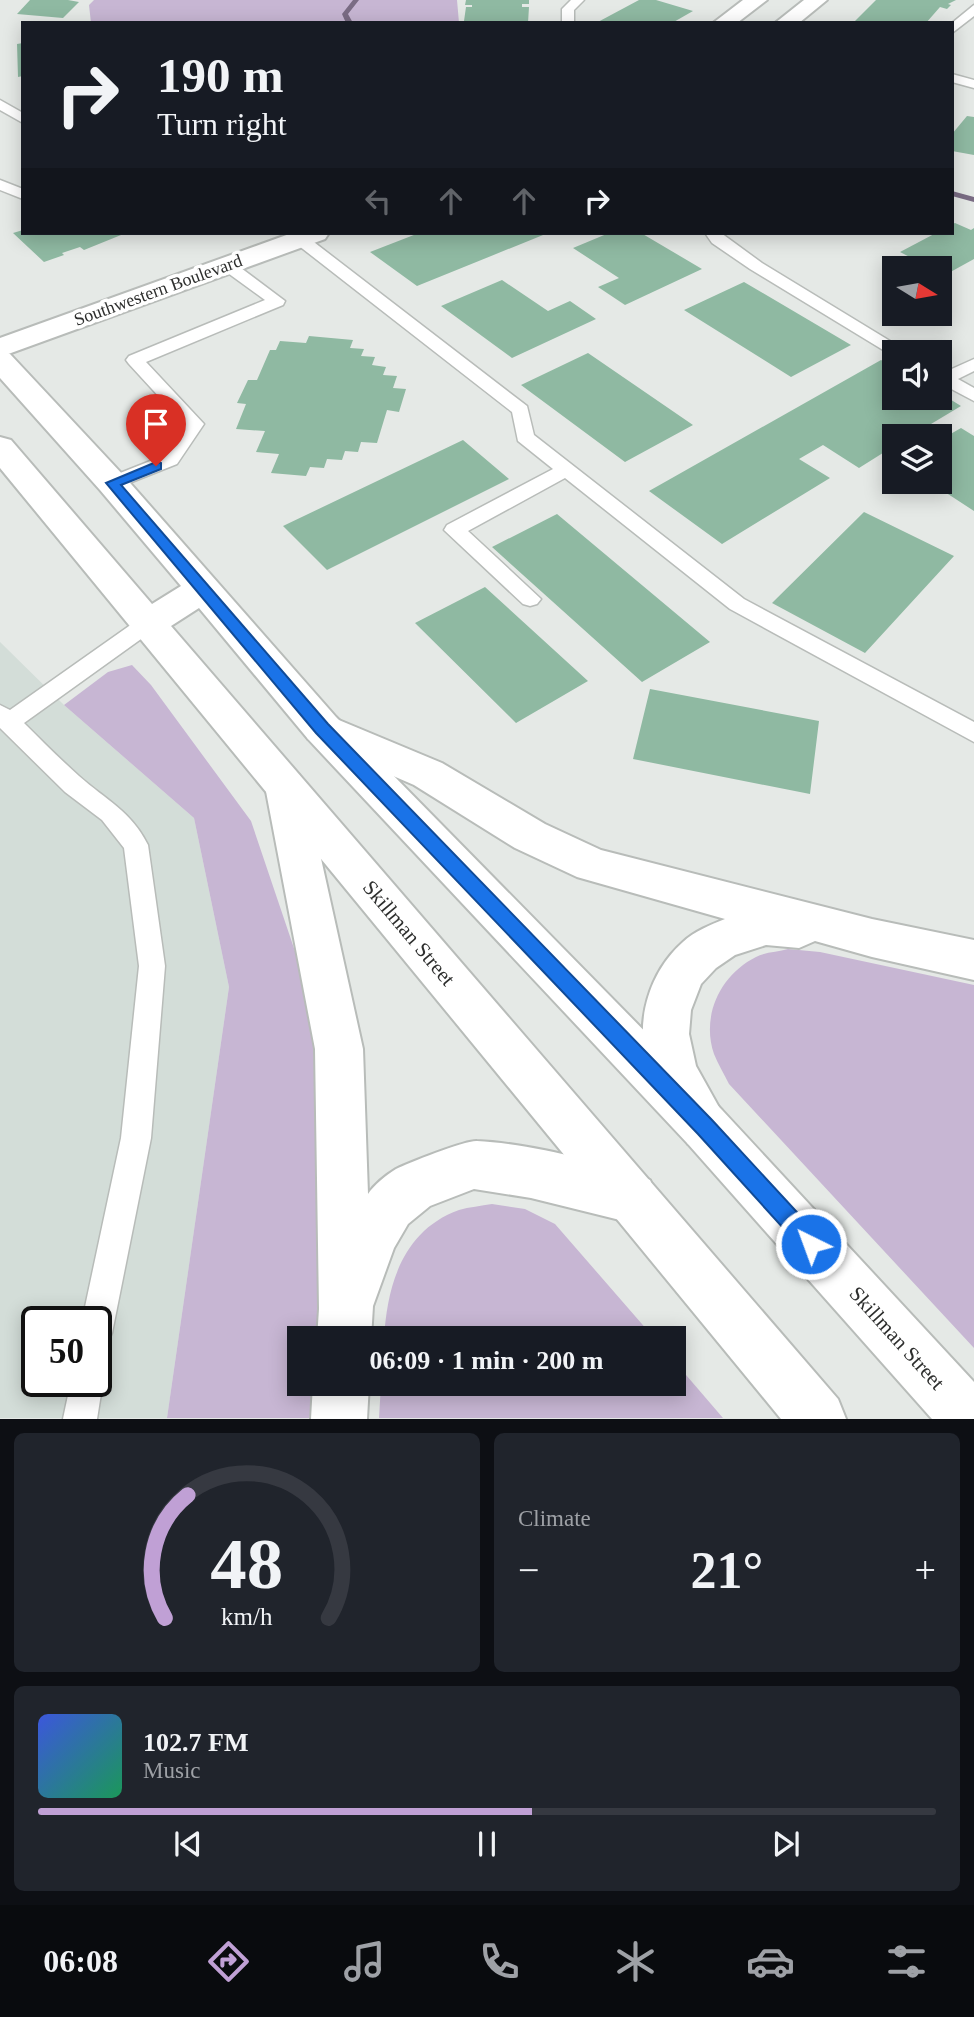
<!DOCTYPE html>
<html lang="en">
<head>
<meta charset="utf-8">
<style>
	:root { --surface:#171b24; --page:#20242c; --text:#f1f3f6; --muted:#9ea1a6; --line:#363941; --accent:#c0a0d5 }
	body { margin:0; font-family:"Times New Roman",serif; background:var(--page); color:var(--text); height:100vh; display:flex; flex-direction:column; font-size:26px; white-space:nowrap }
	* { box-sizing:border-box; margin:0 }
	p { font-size:23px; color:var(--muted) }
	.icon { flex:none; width:38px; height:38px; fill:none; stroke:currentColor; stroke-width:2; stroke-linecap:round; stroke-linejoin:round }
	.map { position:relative; height:1419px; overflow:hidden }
	.drawer { display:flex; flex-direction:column; gap:14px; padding:14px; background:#0d0f14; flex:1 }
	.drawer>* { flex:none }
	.banner { position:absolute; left:21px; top:21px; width:933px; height:214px; border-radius:0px; box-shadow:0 4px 18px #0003; background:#171b24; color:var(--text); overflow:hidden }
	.needle { width:46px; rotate:101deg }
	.controls { position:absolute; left:882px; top:256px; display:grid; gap:14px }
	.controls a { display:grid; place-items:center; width:70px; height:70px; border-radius:0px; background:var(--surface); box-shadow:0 4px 18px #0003; font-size:35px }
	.speed { position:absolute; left:21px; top:1306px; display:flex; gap:14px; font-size:35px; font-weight:700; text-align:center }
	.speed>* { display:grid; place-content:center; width:91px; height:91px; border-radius:50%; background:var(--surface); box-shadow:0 4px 18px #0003; line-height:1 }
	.speed .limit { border:4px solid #111; border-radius:10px; background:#fff; color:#111 }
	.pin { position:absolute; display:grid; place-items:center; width:60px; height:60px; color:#fff; margin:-72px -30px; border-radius:50% 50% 50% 0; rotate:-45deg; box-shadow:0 0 7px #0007 }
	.pin .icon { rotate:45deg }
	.me { position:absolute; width:77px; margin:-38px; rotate:318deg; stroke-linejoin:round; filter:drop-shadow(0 0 5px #0008) }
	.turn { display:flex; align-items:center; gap:24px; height:147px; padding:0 21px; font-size:32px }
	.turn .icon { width:91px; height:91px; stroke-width:2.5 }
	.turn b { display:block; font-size:49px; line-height:60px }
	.lanes { display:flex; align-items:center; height:66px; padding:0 21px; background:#0003; justify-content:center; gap:35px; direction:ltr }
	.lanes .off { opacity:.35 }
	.big { font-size:52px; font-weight:700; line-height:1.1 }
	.drawer .tile { flex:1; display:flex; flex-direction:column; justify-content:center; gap:10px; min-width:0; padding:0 24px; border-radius:10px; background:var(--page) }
	.drawer .dial { align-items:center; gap:0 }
	.dial svg { height:182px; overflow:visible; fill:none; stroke:var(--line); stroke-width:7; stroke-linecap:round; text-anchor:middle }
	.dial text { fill:var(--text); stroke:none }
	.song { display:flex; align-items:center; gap:21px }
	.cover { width:84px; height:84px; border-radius:10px; background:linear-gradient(135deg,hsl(230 70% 55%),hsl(150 70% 35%)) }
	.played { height:7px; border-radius:4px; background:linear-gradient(90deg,var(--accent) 55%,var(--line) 55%) }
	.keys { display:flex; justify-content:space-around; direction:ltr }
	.heat { display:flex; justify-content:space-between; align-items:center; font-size:38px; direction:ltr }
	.drawer .tiles { flex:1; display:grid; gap:14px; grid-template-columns:1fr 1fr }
	.tile:last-child { grid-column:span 2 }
	.trip { position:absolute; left:287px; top:1326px; width:399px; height:70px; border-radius:0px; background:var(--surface); box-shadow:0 4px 18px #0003; font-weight:700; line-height:70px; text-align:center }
	.tabs { display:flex; height:112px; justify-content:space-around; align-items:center; background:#090b0e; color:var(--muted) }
	.tabs .icon { width:49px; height:49px }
	.tabs .selected { color:var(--accent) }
	.tabs b { font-size:32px; color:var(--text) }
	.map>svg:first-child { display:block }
</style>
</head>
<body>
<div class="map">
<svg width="974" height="1419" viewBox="0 0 974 1419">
	<rect width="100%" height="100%" fill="#e5e9e6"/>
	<path fill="#d3ddd8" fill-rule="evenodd" d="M0 642 64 705 194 818 229 987 167 1418H0ZM37 1321H96V1381H37Z"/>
	<path fill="#c7b6d3" d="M94 0H457L459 23H91L89 5Z
		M132 665 151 685 251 821 301 969 325 1027 323 1339H299V1384H320L317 1418H167L229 987 194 818 64 705 108 672Z
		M788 949 820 952 974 985V1348L729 1084C724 1074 718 1064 714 1054 701 1016 720 975 756 957 765 952 778 952 788 949Z
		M492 1204 525 1209 555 1224 655 1339H384C387 1285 403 1230 459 1210 469 1207 481 1206 492 1204Z
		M674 1361 723 1418H379L381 1384H674Z"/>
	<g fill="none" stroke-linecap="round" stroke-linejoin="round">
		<path fill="#7a6c84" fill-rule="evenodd" d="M353 0H359L348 14 353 23H346L342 14Z
			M952 191 974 197V202L952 196Z"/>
	</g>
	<path fill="#8fb9a2" d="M30 0H68L79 2 63 18 17 14Z
		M466 0H529V4H522V7H529L528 23 464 21 466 7H472V5H465Z
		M639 0H656L693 11 672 23H596Z
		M876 0H956L948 4 951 5 947 9 940 7 926 23H853Z
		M23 43V76L18 77 17 44Z
		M967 116 974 117V155L952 151V134Z
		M955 223 971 230 974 228V259L945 275 940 272V268H931L900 252 936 233H952V224Z
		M23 230V233H126L84 250 80 247 62 253 64 255 44 262 13 233Z
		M419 233H548L417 286 370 252Z
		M609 233H641L702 269 625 305 598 287 619 278 573 248Z
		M502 280 548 311 570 301 596 319 512 358 441 306Z
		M744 282 851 345 791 377 684 310Z
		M309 336 353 340 350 348 364 349 361 356 375 357 372 365 386 367 383 375 397 376 393 388 406 389 399 412 387 410 377 443 361 442 358 452 345 451 342 460 327 459 324 468 310 467 306 476 271 473 279 454 256 452 265 431 236 429 246 404 237 403 248 380H257L270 350H276L280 341 306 343Z
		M588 353 693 425 625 462 521 385Z
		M881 360 894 367V397H940V393L961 406 911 436H894V446L859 468 823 445 799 459 830 478 722 544 649 491Z
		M961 428 974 436V511L928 481H940V440Z
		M463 440 509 479 327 570 283 526Z
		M864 512 954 556 865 653 772 603Z
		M557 514 710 642 642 682 492 547Z
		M485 587 588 681 516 723 415 623Z
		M650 689 819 721 810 794 633 759Z"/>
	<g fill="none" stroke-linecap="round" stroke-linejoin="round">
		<defs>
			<path id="service" d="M571 0H584L574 10V23H562V9Z
				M974 5V16L952 33V23Z
				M952 74 974 80V88L952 82Z
				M0 100 23 113V123L0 110Z
				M0 180 23 189V199L0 190Z
				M705 233H721L762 263 908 352H894L893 356 750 269 712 243Z
				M300 234 306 236 527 406 534 435 744 599 974 722V742L730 609 565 478 468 531 541 599 537 604 530 606 523 604 444 530 447 525 553 469 518 441 512 412 294 242 292 239 294 236Z
				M227 260 233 262 285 301 283 305 146 362 204 424 177 464 119 487H105L102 483 105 479 163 456 185 425 129 364 126 360 129 356 265 300 221 268 219 265Z
				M974 359V371L958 379 974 388V401L940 383V371L945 372Z
				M147 616 155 619 158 624 155 629 24 723C42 741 60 759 79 776 106 800 131 811 148 845L165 966 151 1138 112 1333 107 1344 96 1349V1321H82L121 1138 139 966 124 848 102 820 65 792 0 728V705L10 710 139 619Z
				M96 1368 103 1381 97 1419H63L71 1381H96Z"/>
			<path id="tertiary" d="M743 0H767L737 23H713Z
				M804 0H827L799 23H775Z
				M292 233H329L325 239 0 357V338Z"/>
			<path id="secondary" d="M0 351 10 354 124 476 336 717 722 1110 974 1382V1419H932L688 1144 308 739 199 608 171 626 838 1399 846 1419H781L0 468V437L11 440 152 604 181 586 100 490 0 378Z"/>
			<path id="primary" d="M322 713 442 763 545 824 601 850 872 919 974 940V980L872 957 815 941 799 948 766 945 735 955 716 968 701 984 691 1010 689 1034 696 1066 730 1127 722 1144 705 1151 688 1144C674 1118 657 1094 648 1066 634 1023 649 972 683 942 695 931 710 925 725 919L577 877 515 848 414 785 308 739 303 728 308 717Z
				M285 770 299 775 305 786 363 1049 368 1194C374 1185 386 1175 396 1169 408 1163 466 1140 477 1141 524 1143 607 1162 650 1180L657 1198 650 1216 632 1223 531 1198 474 1189 430 1206 408 1224 394 1248 373 1306 371 1339H317L319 1309 315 1049 265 786 271 775Z
				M313 1384H369L367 1419H311Z"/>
		</defs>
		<use href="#service" stroke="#b8bcb9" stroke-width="3"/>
		<use href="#tertiary" stroke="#b8bcb9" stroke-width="4"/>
		<use href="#secondary" stroke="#b8bcb9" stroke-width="4"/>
		<use href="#primary" stroke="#b8bcb9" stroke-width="4"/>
		<use href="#service" fill="#fff" fill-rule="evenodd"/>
		<use href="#tertiary" fill="#fff" fill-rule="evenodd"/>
		<use href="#secondary" fill="#fff" fill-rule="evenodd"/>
		<use href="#primary" fill="#fff" fill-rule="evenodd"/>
	</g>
	<path fill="#1a73e8" stroke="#114b97" stroke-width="2" d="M156 462 161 463V469L121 485 328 724 712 1120 819 1236 822 1244 819 1251 811 1254 804 1251 698 1134 316 733 106 483Z"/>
	<g text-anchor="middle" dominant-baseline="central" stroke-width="7" stroke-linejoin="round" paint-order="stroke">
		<g font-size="18" fill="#2e2f2e" stroke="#fff">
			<text transform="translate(158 290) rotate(-20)">Southwestern Boulevard</text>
		</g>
		<g font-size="21" fill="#2e2f2e" stroke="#fff">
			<text transform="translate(409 933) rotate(50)">Skillman Street</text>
			<text transform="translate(897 1338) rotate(48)">Skillman Street</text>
		</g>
	</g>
</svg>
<div class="controls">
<a><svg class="needle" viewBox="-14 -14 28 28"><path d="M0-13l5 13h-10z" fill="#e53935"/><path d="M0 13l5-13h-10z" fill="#9ea1a6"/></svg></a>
<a><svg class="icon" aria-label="sound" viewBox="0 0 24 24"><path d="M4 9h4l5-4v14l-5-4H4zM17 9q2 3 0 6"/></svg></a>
<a><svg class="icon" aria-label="layers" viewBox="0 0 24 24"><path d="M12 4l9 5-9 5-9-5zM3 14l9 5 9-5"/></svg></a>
</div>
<div class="speed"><div class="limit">50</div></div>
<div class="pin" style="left:156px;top:466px;background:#d93025"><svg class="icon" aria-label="arrive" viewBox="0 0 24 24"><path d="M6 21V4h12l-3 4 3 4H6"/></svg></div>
<svg class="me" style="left:811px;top:1244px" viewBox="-20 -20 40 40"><circle r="17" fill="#1a73e8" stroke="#fff" stroke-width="3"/><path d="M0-11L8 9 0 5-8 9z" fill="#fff"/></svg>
<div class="trip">06:09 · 1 min · 200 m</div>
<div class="banner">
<div class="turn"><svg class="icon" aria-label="right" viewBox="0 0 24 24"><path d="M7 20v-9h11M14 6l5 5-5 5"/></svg><div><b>190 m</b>Turn right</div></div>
<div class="lanes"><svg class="icon off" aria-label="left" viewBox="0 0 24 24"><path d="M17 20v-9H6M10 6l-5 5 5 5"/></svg><svg class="icon off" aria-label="ahead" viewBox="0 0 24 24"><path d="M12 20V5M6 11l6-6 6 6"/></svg><svg class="icon off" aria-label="ahead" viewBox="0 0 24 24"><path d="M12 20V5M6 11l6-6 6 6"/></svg><svg class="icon" aria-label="right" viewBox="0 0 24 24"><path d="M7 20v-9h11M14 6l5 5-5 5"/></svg></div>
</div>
</div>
<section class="drawer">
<div class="tiles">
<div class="tile dial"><svg viewBox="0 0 100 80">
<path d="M14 69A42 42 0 1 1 86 69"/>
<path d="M14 69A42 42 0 0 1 24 15" stroke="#c0a0d5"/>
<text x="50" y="56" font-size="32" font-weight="700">48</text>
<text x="50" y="72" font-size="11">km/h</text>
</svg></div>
<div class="tile"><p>Climate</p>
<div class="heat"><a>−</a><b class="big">21°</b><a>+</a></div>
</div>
<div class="tile">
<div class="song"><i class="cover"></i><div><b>102.7 FM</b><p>Music</p></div></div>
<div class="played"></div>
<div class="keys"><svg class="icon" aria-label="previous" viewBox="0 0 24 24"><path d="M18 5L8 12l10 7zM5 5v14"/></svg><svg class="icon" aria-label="pause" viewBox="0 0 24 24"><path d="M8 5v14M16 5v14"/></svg><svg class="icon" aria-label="next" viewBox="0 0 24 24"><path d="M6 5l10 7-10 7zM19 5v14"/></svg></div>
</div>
</div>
</section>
<nav class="tabs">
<b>06:08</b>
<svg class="icon selected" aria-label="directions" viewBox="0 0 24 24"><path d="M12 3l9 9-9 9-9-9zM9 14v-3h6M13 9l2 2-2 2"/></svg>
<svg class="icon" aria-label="music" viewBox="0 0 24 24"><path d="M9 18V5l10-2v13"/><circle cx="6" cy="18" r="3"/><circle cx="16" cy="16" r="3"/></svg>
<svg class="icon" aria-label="phone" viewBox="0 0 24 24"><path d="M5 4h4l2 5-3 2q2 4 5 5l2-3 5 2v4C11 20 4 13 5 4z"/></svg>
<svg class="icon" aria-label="climate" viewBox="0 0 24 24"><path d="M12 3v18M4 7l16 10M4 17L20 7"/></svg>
<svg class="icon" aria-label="car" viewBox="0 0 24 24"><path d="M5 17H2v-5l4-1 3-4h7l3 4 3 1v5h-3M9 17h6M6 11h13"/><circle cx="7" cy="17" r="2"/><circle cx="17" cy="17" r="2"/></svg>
<svg class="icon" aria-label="filters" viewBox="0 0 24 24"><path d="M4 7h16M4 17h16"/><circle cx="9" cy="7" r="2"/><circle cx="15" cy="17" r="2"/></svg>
</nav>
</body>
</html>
